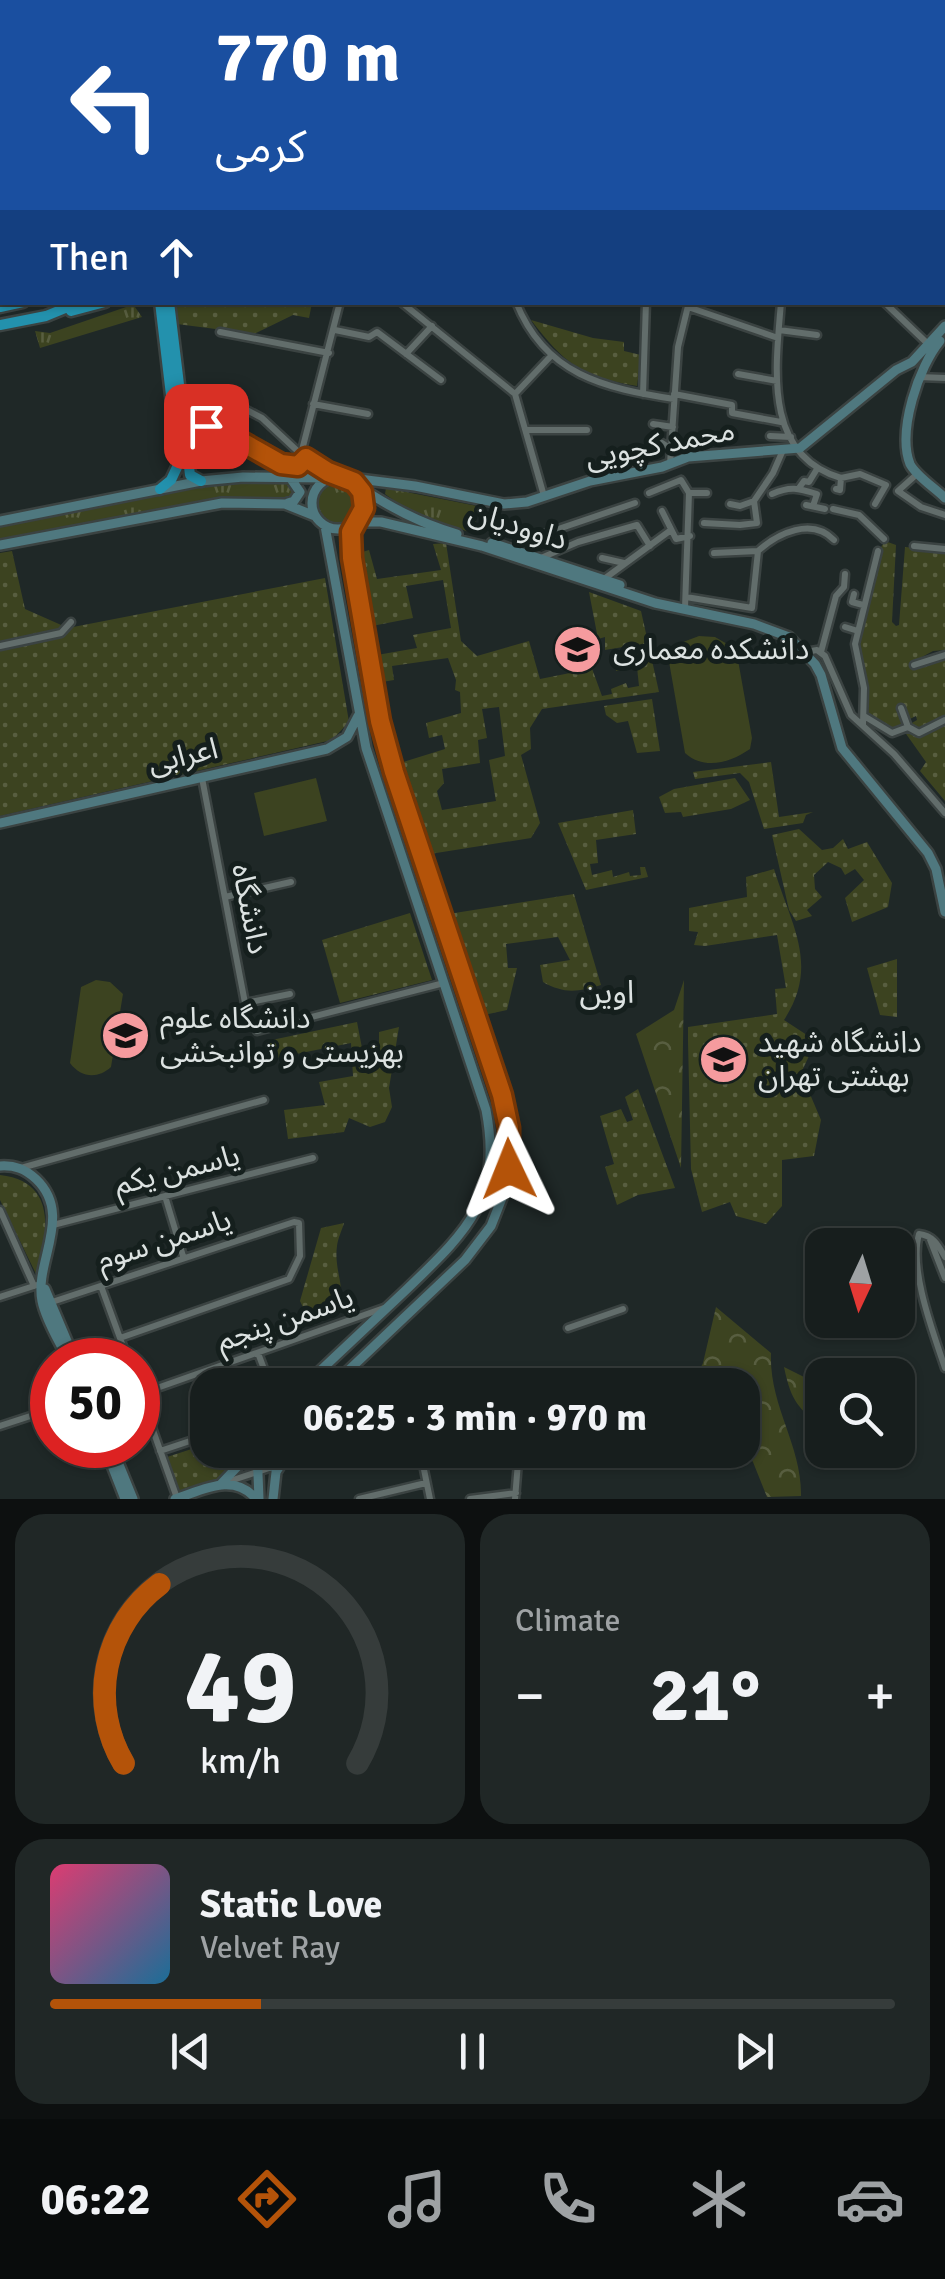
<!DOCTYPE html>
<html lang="en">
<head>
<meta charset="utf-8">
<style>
	:root { --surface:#171e1d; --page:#202726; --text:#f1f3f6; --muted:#9ea2a4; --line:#363c3b; --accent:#b45309 }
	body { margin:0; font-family:Signika,"Noto Sans Arabic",sans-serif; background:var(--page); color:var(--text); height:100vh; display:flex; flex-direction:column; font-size:38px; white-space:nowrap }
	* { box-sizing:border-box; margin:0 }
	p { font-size:32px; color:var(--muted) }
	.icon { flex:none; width:55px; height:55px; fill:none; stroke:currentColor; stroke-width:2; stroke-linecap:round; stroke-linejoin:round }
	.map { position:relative; height:1499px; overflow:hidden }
	.drawer { display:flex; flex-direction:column; gap:15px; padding:15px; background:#0d1010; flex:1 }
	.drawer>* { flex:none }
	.banner { position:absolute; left:0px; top:0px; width:945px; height:305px; box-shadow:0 2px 8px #0004,0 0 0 2px var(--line); background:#1a4fa0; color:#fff; overflow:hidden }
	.needle { width:65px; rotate:184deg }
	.tools { position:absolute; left:805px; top:1228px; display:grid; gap:20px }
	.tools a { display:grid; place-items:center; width:110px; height:110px; border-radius:20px; background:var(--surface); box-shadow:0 2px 8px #0004,0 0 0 2px var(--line); font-size:50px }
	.speed { position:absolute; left:30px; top:1338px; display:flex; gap:20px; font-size:50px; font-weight:700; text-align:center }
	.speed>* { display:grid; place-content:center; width:130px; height:130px; border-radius:50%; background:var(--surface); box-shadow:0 2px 8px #0004,0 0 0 2px var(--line); line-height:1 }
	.speed .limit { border:15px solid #d22; background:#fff; color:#111 }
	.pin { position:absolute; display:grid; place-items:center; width:85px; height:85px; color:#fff; margin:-42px; border-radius:20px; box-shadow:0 5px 15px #0006 }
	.me { position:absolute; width:110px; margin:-55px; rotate:358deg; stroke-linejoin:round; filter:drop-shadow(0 0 8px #0008) }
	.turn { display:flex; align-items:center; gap:35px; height:210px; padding:0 50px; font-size:45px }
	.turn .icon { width:130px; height:130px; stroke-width:2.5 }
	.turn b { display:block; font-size:70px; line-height:85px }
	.then { display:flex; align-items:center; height:95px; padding:0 50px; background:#0003; gap:20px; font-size:38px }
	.big { font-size:75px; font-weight:700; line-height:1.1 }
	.drawer .widget { flex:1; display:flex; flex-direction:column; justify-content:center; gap:15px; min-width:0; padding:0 35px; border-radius:30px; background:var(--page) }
	.drawer .dial { align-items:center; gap:0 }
	.dial svg { height:260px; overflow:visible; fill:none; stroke:var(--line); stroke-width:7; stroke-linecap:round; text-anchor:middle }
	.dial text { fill:var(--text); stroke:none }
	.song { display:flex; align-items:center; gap:30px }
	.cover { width:120px; height:120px; border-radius:15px; background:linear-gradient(135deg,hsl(340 70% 55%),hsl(200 70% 35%)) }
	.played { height:10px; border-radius:5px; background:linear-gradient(90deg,var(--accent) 25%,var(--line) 25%) }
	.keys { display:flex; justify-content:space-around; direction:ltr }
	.heat { display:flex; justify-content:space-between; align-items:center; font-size:55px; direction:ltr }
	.drawer .tiles { flex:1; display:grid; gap:15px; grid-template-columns:1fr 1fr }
	.widget:last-child { grid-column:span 2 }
	.trip { position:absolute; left:190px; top:1368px; width:570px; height:100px; border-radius:30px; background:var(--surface); box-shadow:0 2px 8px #0004,0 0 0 2px var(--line); font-weight:700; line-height:100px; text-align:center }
	.dock { display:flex; height:160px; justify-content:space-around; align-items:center; background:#090c0c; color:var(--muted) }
	.dock .icon { width:70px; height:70px }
	.dock .active { color:var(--accent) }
	.dock b { font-size:45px; color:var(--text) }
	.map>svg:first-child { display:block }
</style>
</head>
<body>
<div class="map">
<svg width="945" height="1499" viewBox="0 0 945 1499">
	<defs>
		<pattern id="grass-tufts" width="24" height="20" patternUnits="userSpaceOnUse" patternTransform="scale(2.5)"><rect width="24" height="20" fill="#3c4320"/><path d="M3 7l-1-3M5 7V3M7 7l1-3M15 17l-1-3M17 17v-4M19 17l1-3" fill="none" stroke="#585e40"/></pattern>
		<pattern id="forest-crowns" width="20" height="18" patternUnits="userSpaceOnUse" patternTransform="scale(2.5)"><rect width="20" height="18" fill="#3c4320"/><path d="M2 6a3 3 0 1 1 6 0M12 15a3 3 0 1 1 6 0" fill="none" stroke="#585e40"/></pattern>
		<pattern id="park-dots" width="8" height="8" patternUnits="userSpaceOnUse" patternTransform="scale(2.5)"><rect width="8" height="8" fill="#3c4320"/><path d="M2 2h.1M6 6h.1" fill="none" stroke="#585e40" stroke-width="1.8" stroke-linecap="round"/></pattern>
	</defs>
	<rect width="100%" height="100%" fill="#1f2827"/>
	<path fill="url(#grass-tufts)" d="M129 306 135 307 142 317 40 348 35 331 50 333Z
		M239 480H287L296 488 294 498 285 501 233 500 0 543V523L178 488Z
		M316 503a22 22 0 1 1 44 0a22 22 0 1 1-44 0Z
		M386 488 477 506 475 534 410 512 385 494Z"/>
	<path fill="url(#forest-crowns)" d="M684 980 681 1168 636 1034 674 1010Z
		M716 1307 771 1353C769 1406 802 1445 801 1496L767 1497 753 1462 743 1448 742 1385H692L703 1363Z
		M784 1367 820 1385 822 1389V1431C798 1404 792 1405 784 1367Z"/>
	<path fill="url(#park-dots)" fill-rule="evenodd" d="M176 303H312L309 318 293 315 254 334 177 324Z
		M531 320 593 338 624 342V351L641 355 637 386C581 377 564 363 531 320Z
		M885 541 896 545 892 622 896 626 899 625 905 547 945 551V650L933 651 909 664 913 670 945 659V717L918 731 910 724 917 720 916 716 908 720 899 703 904 724 891 728 868 715 860 645 877 553Z
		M446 543 461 641 477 656 529 641 540 679 570 673 566 663 577 660 578 665 590 663 602 696 612 694 611 689 626 683 628 688 639 686 637 667 616 671 615 662 632 659 629 646 605 650V637L598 639 589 592 641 611 659 692 542 709 530 728 531 749 521 755 540 823 531 838 430 854 400 763 445 749 442 735 429 738 426 723 461 713 460 692 455 690 456 680 448 658 392 666 394 680 382 682 377 655 417 648 413 635 451 628 443 580 406 586 413 618 372 626 359 553 369 550 377 579 441 570 433 544ZM499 707 505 756 489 760 496 801 442 810 437 791 444 783 442 769 480 763 478 740 487 738 482 709Z
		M12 551 25 609 68 628 325 578 349 722 332 740 0 816V553Z
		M652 699 660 751 637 753 628 721 617 723 606 715 604 706Z
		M945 722V801L920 771 926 762 904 731 919 737Z
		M771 762 779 817 813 812 806 815 803 823 764 829 749 782 740 773 695 779 693 772Z
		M735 778 750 800 731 809 683 817 681 812 665 813 659 797 674 789Z
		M633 810 636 834 596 840 598 863 590 864 592 875 612 870 613 877 629 872 630 876 641 875 640 867H645L648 877 586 890 558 823Z
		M799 829 822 850 833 848 843 839 848 849 867 842 892 883 888 907 852 922 845 898 864 880 855 869 845 875 841 868 828 862 814 875 815 889 822 897 807 910 812 916 796 921 789 910 772 835Z
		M774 869C791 925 820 965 784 1020L816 1041 801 1073 821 1120 814 1156 782 1160V1206L766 1224 736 1216 730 1202 702 1212 691 1169 688 1041V1027L777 1014 775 989 786 988 777 935 705 946 694 945 698 932 689 931V908L747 897 746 877Z
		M574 894 601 985C578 992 564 994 543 982L540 965 570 960 558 937 506 944 508 968H517L507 1010 484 1015 450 914 442 915Z
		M410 913 432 980 340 1003 322 940Z
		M897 959V1017L880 1015 867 968Z
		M357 1022 362 1048 379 1046V1032L399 1027 389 1088 392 1107 385 1122 370 1127 349 1118 344 1132 288 1139 284 1110 325 1105 319 1082 353 1076 351 1043 271 1059 267 1041Z
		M638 1089 675 1188 638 1195 617 1205 605 1167 614 1164 600 1116 621 1109 627 1122 633 1120 625 1097Z
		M0 1175C60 1182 46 1236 38 1278L0 1200Z
		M344 1223C342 1230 338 1238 337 1246 332 1280 362 1309 311 1324L300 1301 321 1228Z
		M207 1444 208 1450H246L216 1480 180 1493 167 1457Z"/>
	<path fill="#3c4320" d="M699 636 715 637 736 649 752 738 750 749C731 762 705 771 685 753L668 656 675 645Z
		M316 778 327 821 264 836 254 793Z
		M96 980 110 982 123 994 111 1067C98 1079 81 1078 70 1063L81 987Z"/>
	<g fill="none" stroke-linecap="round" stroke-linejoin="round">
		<defs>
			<path id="street" d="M942 275H945
				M401 302 515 394 544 496
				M516 302C545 375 604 388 674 399
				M781 302C776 366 762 455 841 478
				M884 302 928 344
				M688 307 778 338
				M335 330 369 337 377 332 441 380
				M779 330 817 335
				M220 332 329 353
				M406 354 432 326
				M738 374 777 381
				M919 377 945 378
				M515 394 550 357
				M643 394 646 302
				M674 394 732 405V413L781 422
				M220 396 262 418 305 458 337 477
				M313 404 368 414
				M653 424 673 427
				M526 430H587
				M770 436 791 437
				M199 441 204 428 210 424 281 464 298 466 305 458
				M662 443 671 449
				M301 454 340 302
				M670 464 678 347 689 302
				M917 474 898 491 921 507 945 515
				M841 478 860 474 886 485 875 504
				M799 488 804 481 809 482 817 469
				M836 489 840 490 841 478
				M649 493 681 480 689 493 685 608
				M689 493H707
				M772 494C790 486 798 488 817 494L813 506
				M730 504 740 506 754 501
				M806 505 825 509
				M833 509 859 515 884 539
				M662 511 676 539 690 536
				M704 523 740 525 757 523 754 501 773 473 783 450
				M914 546 945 549
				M517 550 520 542 635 503
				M758 551C778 533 812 517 834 540
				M714 553 758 551
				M541 558 578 542 637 525 650 546
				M602 558 624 563
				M604 579 671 530
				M854 594 852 602 863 605
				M686 597 752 608 758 551
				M845 627 858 631
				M0 646 61 633 71 622
				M805 652 817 650 825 656 851 715 894 754 945 813
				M821 652 836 596 844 587 845 574
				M914 665 945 655
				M901 708 908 727
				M864 716 892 733 908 727 919 733 945 720
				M863 724 864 688 855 644 878 551
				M202 778 245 1003 290 994
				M225 897 291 882
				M257 1031 444 983
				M21 1168 264 1100
				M165 1196 183 1256
				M0 1210 34 1286
				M53 1225 313 1158
				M929 1237 945 1278
				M945 1257C938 1245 934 1236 919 1234 909 1270 933 1332 945 1368
				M101 1286 128 1360
				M0 1297 37 1285
				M49 1303 294 1222 299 1223 300 1256 289 1279 120 1338
				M568 1328 623 1309
				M258 1353 270 1385
				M138 1388 177 1498
				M140 1394 384 1308
				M0 1426 52 1409
				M420 1450 430 1499
				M160 1451 208 1435
				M227 1482 272 1467
				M359 1499 426 1483
				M470 1499 516 1493
				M515 1499 519 1450"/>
			<path id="secondary" d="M940 341C919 366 897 431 910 464 916 476 935 488 945 498
				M312 503a26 26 0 1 1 52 0a26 26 0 1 1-52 0Z
				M343 477 415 486 504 504 527 502 590 481 662 467 688 457 800 448 896 370 912 362 945 326
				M358 486C389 507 422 524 457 534
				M288 503 294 501 300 492 291 479
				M0 521 201 481 243 477 331 478
				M357 522H381L482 546 655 603 754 624 789 637 815 664 821 675 842 748 928 853 936 869 945 912
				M492 543 620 585
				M0 545 222 503 285 504 315 516
				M0 823 327 749 347 737 358 716
				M0 1166C15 1165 25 1169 36 1179 74 1215 34 1262 42 1301 46 1321 60 1342 68 1360
				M45 1289 75 1360
				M305 1385C339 1353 373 1321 407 1289 466 1232 503 1199 486 1110L366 748 325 526
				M333 1385 465 1260 491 1226 502 1198 509 1169V1128L502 1095 386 748 352 558 354 524
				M104 1445 125 1499
				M111 1445 133 1499
				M257 1450 259 1499
				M259 1459C270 1472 286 1467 288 1450
				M221 1484 253 1450
				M175 1499C203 1490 234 1472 256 1499
				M273 1499 276 1472 281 1464"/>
			<path id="highway" d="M864 0 865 2
				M873 0 874 2
				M795 2 797 0
				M808 2 810 0
				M829 2 831 0
				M844 2 846 0
				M942 164 945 167
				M942 185 945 188
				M942 204 945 206
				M169 302 190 475 201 481
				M0 307 23 302
				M71 311 105 302
				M0 325 46 316 80 302
				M160 489 171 480 179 463 160 302"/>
		</defs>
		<use href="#street" stroke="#3b4342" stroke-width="11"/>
		<use href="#secondary" stroke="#3b4342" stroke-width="14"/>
		<use href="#highway" stroke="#3b4342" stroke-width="15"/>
		<use href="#street" stroke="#626d6b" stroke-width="6"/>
		<use href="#secondary" stroke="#4f787f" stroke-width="9"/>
		<use href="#highway" stroke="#2391ad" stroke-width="10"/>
	</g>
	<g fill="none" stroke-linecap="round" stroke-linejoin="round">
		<defs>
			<path id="route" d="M206 426 210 424 281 464 298 466 306 458 328 472 354 482 362 492 364 508 351 532 352 558 380 721 394 772 502 1095 509 1128V1169"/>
		</defs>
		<use href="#route" stroke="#753606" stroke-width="25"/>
		<use href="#route" stroke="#b45309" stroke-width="18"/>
	</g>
	<defs>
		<symbol id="university-disc" viewBox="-11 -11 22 22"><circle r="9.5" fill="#f59b9e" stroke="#151f1d"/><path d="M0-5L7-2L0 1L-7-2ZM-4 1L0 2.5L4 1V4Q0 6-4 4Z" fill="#111"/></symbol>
	</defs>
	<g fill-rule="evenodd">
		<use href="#university-disc" x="550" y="622" width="55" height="55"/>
		<use href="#university-disc" x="98" y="1008" width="55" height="55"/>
		<use href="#university-disc" x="696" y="1032" width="55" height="55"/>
	</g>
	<g text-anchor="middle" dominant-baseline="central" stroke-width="10" stroke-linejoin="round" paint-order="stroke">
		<g font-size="30" fill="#dce2e1" stroke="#151f1d">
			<text transform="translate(660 444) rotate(-11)">محمد کچویی</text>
			<text transform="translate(518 526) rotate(17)">داوودیان</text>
			<text transform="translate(183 756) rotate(-13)">اعرابی</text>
			<text transform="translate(250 909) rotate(79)">دانشگاه</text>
			<text transform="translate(177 1170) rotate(-14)">یاسمن یکم</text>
			<text transform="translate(164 1240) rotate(-18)">یاسمن سوم</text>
			<text transform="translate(285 1319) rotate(-19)">یاسمن پنجم</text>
		</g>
		<g font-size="30" fill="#dce2e1" stroke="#151f1d" text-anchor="start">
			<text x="613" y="649">دانشکده معماری</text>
			<text x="160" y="1018">دانشگاه علوم<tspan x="160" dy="34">بهزیستی و توانبخشی</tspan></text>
			<text x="758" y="1042">دانشگاه شهید<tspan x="758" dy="34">بهشتی تهران</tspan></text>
		</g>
		<g font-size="32" fill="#dce2e1" stroke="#151f1d">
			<text x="607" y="992">اوین</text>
		</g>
	</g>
</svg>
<div class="tools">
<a><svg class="needle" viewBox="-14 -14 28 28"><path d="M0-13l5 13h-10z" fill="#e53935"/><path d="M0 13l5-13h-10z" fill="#9ea2a4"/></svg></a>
<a><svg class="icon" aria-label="search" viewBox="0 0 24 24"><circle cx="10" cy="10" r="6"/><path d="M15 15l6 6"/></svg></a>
</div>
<div class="speed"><div class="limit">50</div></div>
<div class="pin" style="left:206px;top:426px;background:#d93025"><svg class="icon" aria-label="arrive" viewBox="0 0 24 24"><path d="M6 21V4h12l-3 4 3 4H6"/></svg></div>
<svg class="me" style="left:509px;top:1169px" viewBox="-20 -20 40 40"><path d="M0-17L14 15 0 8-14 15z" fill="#b45309" stroke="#fff" stroke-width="4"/></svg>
<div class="trip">06:25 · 3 min · 970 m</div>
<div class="banner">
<div class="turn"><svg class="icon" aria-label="left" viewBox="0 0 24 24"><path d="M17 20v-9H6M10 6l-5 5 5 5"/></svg><div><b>770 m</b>کرمی</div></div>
<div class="then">Then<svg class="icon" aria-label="ahead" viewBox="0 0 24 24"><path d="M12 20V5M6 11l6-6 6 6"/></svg></div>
</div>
</div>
<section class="drawer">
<div class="tiles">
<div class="widget dial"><svg viewBox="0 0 100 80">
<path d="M14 69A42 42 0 1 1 86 69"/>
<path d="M14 69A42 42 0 0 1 25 14" stroke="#b45309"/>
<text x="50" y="56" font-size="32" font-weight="700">49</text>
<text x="50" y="72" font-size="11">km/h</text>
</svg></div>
<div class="widget"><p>Climate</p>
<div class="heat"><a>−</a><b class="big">21°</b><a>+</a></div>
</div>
<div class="widget">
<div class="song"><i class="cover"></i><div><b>Static Love</b><p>Velvet Ray</p></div></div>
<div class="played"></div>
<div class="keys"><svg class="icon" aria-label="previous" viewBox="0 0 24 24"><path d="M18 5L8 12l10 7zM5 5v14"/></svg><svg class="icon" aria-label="pause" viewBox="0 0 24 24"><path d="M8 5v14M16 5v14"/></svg><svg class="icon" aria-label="next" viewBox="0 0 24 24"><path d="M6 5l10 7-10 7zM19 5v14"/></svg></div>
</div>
</div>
</section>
<nav class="dock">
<b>06:22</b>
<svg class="icon active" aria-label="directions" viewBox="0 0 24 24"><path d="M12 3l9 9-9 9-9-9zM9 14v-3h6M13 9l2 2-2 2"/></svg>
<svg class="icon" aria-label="music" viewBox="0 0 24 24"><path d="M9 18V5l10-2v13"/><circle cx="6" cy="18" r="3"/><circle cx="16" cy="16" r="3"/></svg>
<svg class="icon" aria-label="phone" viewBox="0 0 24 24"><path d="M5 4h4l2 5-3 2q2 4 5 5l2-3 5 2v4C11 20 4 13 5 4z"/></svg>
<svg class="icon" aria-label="climate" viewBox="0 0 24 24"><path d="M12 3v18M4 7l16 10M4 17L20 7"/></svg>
<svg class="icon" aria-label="car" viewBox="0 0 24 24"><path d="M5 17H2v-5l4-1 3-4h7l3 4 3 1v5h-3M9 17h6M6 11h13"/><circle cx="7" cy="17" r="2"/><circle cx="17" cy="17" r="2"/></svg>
</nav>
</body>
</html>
